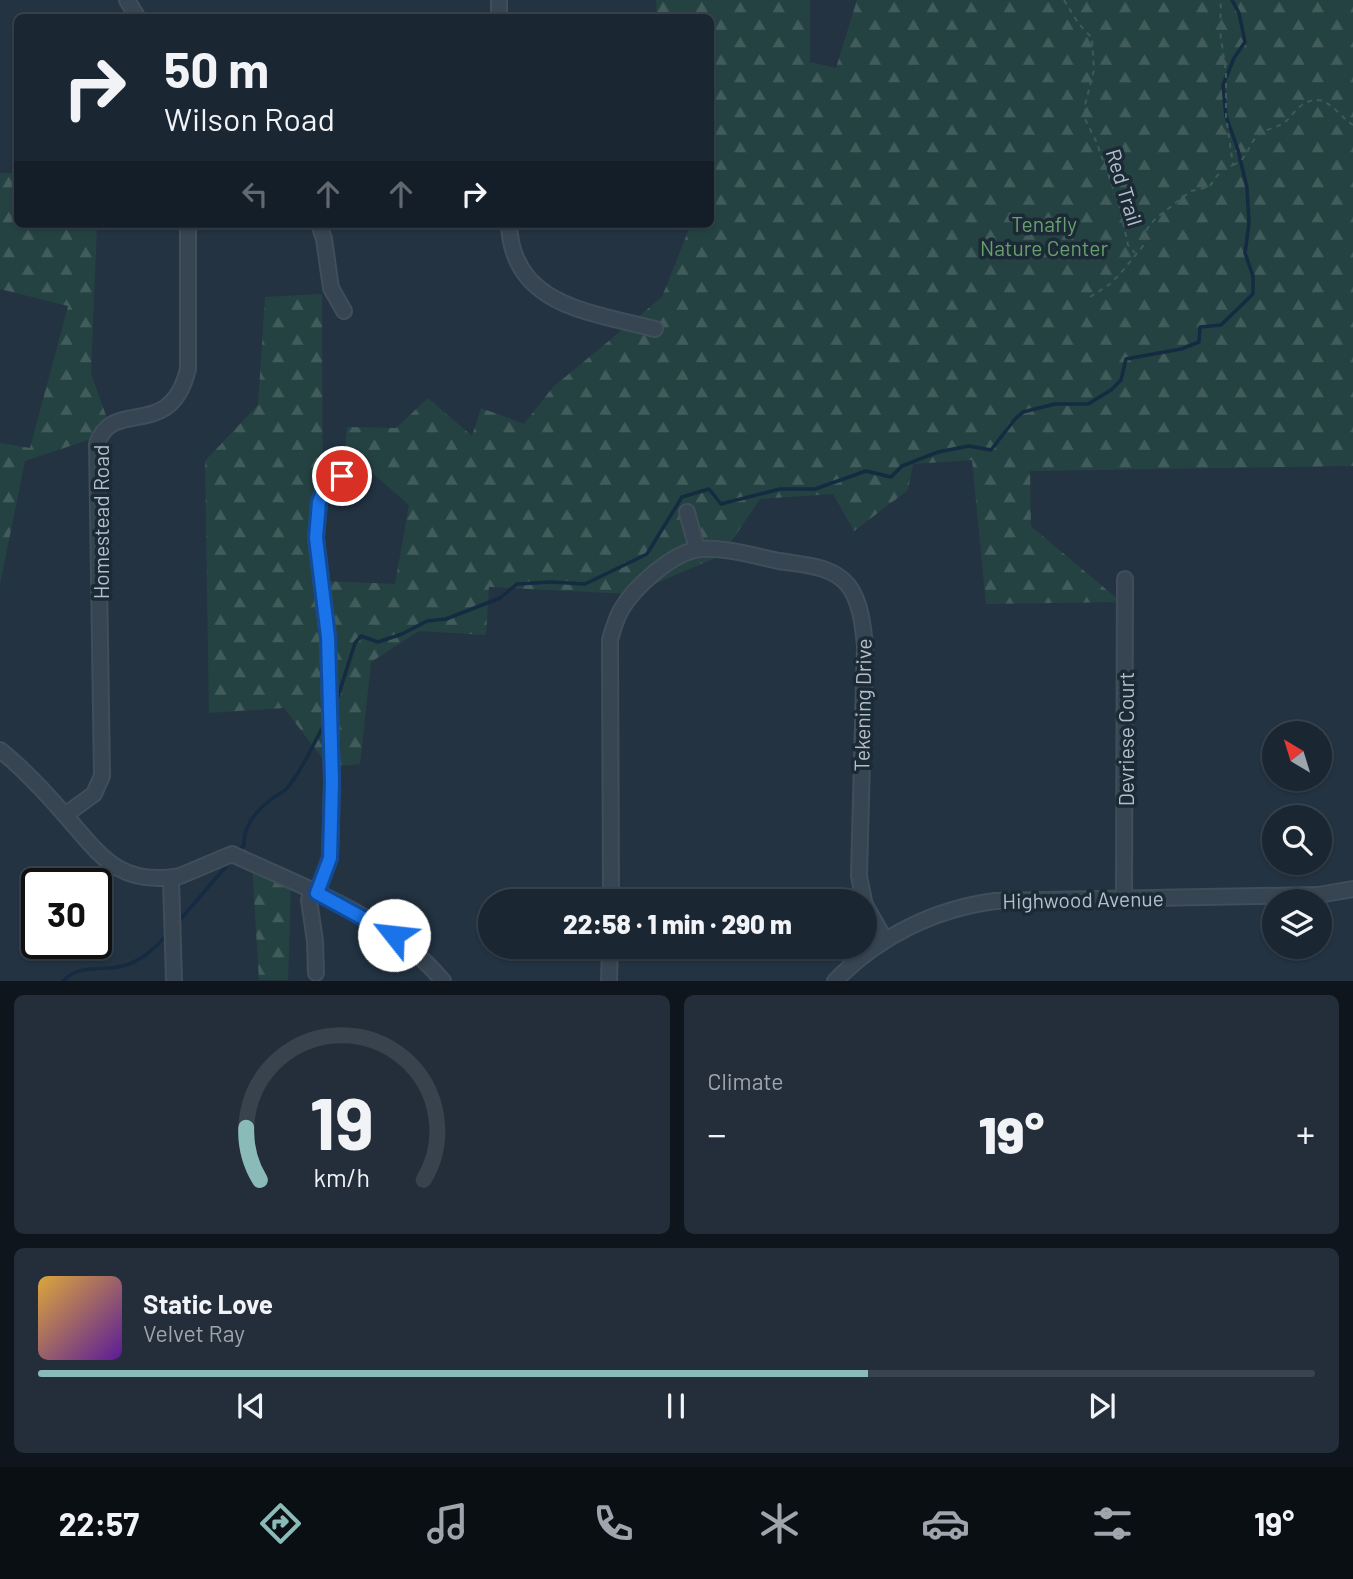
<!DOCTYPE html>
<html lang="en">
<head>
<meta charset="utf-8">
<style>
	:root { --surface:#1a2632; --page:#232e3a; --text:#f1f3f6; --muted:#9fa5ac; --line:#38434d; --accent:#8bbbb9 }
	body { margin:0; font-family:Barlow,sans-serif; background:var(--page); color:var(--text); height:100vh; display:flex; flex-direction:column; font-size:26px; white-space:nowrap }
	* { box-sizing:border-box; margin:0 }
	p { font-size:23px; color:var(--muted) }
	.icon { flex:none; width:38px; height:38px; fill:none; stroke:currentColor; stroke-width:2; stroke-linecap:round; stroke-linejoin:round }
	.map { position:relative; height:981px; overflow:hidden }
	.sheet { display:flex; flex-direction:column; gap:14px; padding:14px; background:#0e151c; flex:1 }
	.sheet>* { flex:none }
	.hud { position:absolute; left:14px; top:14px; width:700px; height:214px; border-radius:10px; box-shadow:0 2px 5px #0004,0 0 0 2px var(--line); background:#1a2632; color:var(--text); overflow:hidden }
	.needle { width:46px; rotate:322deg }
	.fabs { position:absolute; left:1262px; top:721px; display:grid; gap:14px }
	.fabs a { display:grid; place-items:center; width:70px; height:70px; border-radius:50%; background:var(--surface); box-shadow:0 2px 5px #0004,0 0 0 2px var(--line); font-size:35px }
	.speed { position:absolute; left:21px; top:868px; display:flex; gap:14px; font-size:35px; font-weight:700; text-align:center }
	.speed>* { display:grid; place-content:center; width:91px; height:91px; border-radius:50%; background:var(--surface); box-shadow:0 2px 5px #0004,0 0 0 2px var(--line); line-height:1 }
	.speed .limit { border:4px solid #111; border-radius:10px; background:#fff; color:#111 }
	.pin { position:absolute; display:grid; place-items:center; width:60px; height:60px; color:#fff; margin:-30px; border:4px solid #fff; border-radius:50%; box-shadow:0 2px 7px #0007 }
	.me { position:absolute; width:77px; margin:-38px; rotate:299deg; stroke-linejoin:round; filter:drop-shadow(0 0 5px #0008) }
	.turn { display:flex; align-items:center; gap:24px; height:147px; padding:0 35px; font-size:32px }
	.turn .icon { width:91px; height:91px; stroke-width:2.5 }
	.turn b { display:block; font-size:49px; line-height:60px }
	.lanes { display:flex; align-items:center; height:66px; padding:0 35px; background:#0003; justify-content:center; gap:35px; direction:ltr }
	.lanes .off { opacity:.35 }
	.big { font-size:52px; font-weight:800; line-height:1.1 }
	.sheet .tile { flex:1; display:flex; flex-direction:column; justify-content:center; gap:10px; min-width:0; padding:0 24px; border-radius:10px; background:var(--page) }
	.sheet .dial { align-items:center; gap:0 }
	.dial svg { height:182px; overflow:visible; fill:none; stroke:var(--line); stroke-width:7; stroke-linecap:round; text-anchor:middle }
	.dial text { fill:var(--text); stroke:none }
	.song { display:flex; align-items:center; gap:21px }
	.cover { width:84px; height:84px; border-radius:10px; background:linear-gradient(135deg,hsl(40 70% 55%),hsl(270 70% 35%)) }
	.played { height:7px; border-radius:4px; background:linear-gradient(90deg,var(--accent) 65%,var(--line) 65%) }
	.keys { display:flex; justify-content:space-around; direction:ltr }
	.heat { display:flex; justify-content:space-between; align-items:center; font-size:38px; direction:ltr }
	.sheet .tiles { flex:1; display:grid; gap:14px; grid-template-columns:1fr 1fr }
	.tile:last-child { grid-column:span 2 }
	.trip { position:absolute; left:478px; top:889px; width:399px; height:70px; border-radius:35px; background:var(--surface); box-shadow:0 2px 5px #0004,0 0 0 2px var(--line); font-weight:800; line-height:70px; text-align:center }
	.tabs { display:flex; height:112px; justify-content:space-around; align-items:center; background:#0a0f14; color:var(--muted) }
	.tabs .icon { width:49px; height:49px }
	.tabs .on { color:var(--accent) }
	.tabs b { font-size:32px; color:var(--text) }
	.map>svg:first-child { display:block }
</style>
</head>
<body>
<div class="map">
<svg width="1353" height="981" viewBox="0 0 1353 981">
	<defs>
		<pattern id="forest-firs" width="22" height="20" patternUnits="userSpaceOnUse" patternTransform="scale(1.75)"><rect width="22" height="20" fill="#254242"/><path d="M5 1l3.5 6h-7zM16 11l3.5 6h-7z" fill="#425c5c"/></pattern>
	</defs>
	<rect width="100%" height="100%" fill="#233342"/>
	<path fill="url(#forest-firs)" d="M656 0H810V62L836 68 857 0H1353V466L1030 471 1031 526 1121 602 986 604 972 460 913 464 908 490 854 531 833 494 760 499 722 555 631 594 489 587 486 635 419 631 371 662 360 764 329 767 284 708 209 713 205 461 258 405 265 297 322 294 323 581 395 584 409 505 345 449 347 427 396 428 428 398 472 436 481 408 524 424 553 387 662 297 691 224H710V18L657 17Z
		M0 173H17L18 224H97L91 374 112 432 25 461 0 584V443L30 448 68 306 0 289Z
		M252 864 291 883 288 980H259Z"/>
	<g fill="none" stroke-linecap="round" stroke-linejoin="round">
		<path stroke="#142b41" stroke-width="3.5" d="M335 706 355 643 361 636 378 642 402 634 427 621 446 619 500 598 517 584 551 582 585 584 647 554 682 497 709 489 721 504 780 489H815L866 471 891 477 902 466 938 452 969 446 991 450 1015 419 1023 412 1055 404H1088L1111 390 1121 380 1126 359 1181 349 1199 342 1200 327 1221 325 1253 294V276L1245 253 1249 223 1247 188 1238 150 1226 116 1223 85 1234 58 1245 42 1239 13 1232 0
			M237 853 244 845C243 827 255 812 270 800 275 796 283 793 287 788 302 772 314 741 326 722
			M178 922 230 862
			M63 981C78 964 103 971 123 966 140 962 157 947 168 933"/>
		<defs>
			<path id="minor" d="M127 0 138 18
				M499 0V18
				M319 224 324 239 331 288 344 311
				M509 224C512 307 592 312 655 329
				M687 512 697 549
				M0 750C24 769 45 792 65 815 100 855 119 887 180 876L232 854C305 888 390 917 443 981
				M65 815 94 794 102 776 97 444C113 396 170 443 188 369V224
				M171 878 174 981
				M312 891 309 900 315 941 316 973
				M317 893 330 858 332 782 328 637 316 538 319 502 326 484 332 480 342 476 353 477 359 480
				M1124 898 1125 579
				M611 901 610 640C613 629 616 619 621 610 634 587 673 552 700 549 725 547 754 556 779 561 803 565 831 565 848 585 861 602 863 626 865 646L859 876 864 901
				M864 903 885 940
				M609 981 610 947
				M835 981C878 937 934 909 995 901L1318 895 1353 889"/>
		</defs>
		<use href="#minor" stroke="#404e5a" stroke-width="18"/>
		<path stroke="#3e5a5a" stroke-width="2" stroke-dasharray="5 5" stroke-linecap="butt" d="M1064 0 1078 23 1092 38 1094 70 1085 105V119L1096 141 1119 204 1128 245 1135 253
			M1233 165C1248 159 1247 147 1257 136 1265 129 1273 129 1282 124 1290 120 1294 110 1302 105 1325 89 1337 115 1353 125
			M1090 297 1110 284 1120 274 1143 246 1147 229 1155 219 1191 191 1209 187 1223 168 1233 165 1226 116V73L1220 31 1221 0"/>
		<use href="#minor" stroke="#374451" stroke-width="14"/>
	</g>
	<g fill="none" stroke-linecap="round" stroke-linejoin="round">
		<defs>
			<path id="route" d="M342 476 326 484 319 502 316 538 328 637 332 782 330 858 317 893 394 935"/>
		</defs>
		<use href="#route" stroke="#114b97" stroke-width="18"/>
		<use href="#route" stroke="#1a73e8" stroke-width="12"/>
	</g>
	<g text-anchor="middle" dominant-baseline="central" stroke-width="7" stroke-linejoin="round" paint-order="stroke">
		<g font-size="21" fill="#b3bfcc" stroke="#1c2a36">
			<text transform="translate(1125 187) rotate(73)">Red Trail</text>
			<text transform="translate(100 522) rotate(-90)">Homestead Road</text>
			<text transform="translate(862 705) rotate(-89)">Tekening Drive</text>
			<text transform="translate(1125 739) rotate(-90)">Devriese Court</text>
			<text transform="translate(1083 899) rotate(-1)">Highwood Avenue</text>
		</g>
		<g font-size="21" fill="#689f6f" stroke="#1c2a36">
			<text x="1044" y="223">Tenafly<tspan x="1044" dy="24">Nature Center</tspan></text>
		</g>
	</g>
</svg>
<div class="fabs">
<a><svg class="needle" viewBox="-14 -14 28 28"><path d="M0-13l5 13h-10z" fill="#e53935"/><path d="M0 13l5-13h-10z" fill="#9fa5ac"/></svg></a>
<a><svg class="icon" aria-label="search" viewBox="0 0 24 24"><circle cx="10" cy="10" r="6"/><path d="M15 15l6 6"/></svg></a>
<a><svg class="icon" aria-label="layers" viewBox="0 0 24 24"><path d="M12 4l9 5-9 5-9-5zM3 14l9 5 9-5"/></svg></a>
</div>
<div class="speed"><div class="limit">30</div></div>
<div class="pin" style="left:342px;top:476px;background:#d93025"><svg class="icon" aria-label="arrive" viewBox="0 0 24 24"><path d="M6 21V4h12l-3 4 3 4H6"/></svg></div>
<svg class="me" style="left:394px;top:935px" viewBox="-20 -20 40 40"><circle r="19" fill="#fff"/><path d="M0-13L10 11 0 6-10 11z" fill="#1a73e8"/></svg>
<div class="trip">22:58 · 1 min · 290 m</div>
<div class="hud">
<div class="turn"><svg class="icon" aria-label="right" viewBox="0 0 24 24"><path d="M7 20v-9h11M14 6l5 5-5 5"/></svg><div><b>50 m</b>Wilson Road</div></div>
<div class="lanes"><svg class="icon off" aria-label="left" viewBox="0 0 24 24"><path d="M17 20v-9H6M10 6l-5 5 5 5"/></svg><svg class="icon off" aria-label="ahead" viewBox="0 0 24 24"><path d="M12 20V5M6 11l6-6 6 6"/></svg><svg class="icon off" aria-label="ahead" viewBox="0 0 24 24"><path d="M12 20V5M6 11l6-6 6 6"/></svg><svg class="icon" aria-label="right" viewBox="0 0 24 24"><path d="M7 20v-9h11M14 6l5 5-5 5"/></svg></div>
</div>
</div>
<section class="sheet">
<div class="tiles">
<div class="tile dial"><svg viewBox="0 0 100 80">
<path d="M14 69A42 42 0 1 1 86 69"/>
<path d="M14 69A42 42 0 0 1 8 46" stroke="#8bbbb9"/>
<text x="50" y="56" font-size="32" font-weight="700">19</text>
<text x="50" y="72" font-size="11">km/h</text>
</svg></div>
<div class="tile"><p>Climate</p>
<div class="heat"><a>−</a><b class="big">19°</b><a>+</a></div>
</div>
<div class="tile">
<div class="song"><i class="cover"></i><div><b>Static Love</b><p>Velvet Ray</p></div></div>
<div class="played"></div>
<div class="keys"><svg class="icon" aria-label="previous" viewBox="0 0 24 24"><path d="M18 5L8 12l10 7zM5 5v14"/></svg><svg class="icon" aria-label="pause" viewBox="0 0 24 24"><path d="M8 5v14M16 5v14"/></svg><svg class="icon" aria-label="next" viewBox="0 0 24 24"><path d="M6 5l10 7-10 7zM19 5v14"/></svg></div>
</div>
</div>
</section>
<nav class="tabs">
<b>22:57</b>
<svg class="icon on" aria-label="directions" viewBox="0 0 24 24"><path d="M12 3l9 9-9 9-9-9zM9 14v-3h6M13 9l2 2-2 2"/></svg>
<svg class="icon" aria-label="music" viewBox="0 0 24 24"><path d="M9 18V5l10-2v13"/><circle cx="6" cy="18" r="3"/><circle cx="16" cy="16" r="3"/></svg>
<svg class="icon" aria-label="phone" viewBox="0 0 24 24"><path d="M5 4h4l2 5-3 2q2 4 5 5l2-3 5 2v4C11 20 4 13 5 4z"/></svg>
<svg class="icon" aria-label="climate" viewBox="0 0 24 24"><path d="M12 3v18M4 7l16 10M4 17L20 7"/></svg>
<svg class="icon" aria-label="car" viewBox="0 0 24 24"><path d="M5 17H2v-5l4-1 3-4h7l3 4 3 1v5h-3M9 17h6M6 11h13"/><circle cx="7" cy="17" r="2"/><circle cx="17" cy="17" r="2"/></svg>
<svg class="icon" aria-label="filters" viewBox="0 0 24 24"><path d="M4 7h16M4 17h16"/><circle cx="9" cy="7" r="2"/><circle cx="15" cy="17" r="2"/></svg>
<b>19°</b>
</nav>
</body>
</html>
